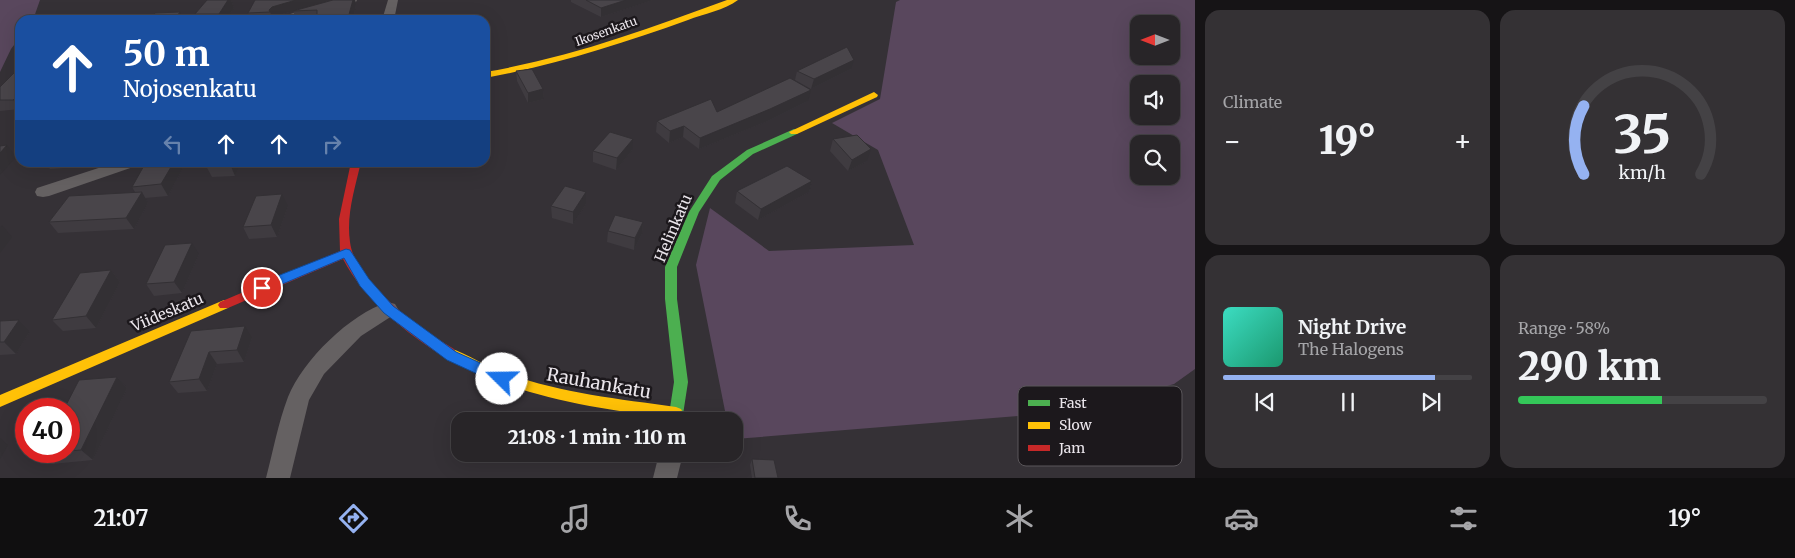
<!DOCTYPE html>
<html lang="en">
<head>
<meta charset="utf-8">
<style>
	:root { --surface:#282528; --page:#343134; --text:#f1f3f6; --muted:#a5a5a8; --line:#444245; --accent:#95b2f1 }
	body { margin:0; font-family:Merriweather,serif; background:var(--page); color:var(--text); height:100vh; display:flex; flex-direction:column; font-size:19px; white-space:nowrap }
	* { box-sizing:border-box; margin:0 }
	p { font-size:16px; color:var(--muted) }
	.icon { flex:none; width:28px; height:28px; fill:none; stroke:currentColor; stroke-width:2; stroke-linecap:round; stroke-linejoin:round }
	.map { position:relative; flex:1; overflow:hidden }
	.sheet { display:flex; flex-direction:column; gap:10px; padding:10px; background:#161416; width:600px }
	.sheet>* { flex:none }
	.top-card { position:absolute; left:15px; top:15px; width:475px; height:152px; border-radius:15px; box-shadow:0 5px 20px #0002,0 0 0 1px var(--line); background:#1a4fa0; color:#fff; overflow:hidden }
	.needle { width:32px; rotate:270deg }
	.buttons { position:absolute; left:1130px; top:15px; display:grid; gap:10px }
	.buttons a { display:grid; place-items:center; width:50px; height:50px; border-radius:10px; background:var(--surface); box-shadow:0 5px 20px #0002,0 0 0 1px var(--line); font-size:25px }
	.speed { position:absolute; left:15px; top:398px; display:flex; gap:10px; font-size:25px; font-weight:700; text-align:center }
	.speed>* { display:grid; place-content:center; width:65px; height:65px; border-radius:50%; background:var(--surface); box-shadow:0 5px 20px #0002,0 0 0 1px var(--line); line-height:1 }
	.speed .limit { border:8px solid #d22; background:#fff; color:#111 }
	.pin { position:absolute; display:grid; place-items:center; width:42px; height:42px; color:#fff; margin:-21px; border:2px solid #fff; border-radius:50%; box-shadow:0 1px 5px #0007 }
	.me { position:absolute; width:55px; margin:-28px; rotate:292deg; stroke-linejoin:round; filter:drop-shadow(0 0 4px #0008) }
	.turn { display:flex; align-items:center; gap:18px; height:105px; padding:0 25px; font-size:22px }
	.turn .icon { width:65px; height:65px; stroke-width:2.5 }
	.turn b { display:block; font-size:35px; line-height:42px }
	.lanes { display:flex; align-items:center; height:48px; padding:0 25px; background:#0003; justify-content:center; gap:25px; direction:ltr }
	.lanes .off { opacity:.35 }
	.big { font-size:38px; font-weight:800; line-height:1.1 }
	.sheet .tile { flex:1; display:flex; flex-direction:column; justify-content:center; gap:8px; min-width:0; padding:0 18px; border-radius:15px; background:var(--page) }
	.sheet .dial { align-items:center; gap:0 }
	.dial svg { height:130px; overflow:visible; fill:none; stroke:var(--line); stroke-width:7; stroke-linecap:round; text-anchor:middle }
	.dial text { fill:var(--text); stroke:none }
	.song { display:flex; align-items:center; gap:15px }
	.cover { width:60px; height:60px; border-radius:8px; background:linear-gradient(135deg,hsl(170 70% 55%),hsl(160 70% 35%)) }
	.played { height:5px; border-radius:2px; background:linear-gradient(90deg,var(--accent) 85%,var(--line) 85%) }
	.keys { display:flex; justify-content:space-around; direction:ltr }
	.heat { display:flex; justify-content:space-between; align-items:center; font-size:28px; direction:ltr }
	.charge { height:8px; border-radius:4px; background:linear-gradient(90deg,#34c759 58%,var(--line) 0) }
	.sheet .tiles { flex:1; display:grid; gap:10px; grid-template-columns:repeat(2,1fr) }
	.trip { position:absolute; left:451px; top:412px; width:292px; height:50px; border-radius:15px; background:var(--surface); box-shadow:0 5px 20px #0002,0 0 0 1px var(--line); font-weight:800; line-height:50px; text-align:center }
	.tab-bar { display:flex; height:80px; justify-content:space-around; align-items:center; background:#100f10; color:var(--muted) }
	.tab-bar .icon { width:35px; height:35px }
	.tab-bar .active { color:var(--accent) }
	.tab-bar b { font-size:22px; color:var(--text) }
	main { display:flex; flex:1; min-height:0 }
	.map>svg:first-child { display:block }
</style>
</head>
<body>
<main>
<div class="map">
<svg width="1195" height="478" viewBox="0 0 1195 478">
	<rect width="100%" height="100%" fill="#353136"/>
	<path fill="#59475d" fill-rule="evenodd" d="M0 0H40L33 20H20V37L11 49 0 72Z
		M900 0H1195V369L1174 384 1081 411 735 439V421H727L696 265 710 208 769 251 914 245 878 150 832 123 880 99 896 2ZM1139 24H1171V56H1139ZM1139 84H1171V116H1139ZM1139 144H1171V176H1139Z"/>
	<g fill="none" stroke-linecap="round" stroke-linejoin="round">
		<path fill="#656162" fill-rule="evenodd" d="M340 0H357L356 2 293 20H274L276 18Z
			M388 0H398L394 20H382Z
			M117 162H141L139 165 49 196 43 197 37 196 35 192 37 188Z
			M388 302 395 304 398 309 395 314 361 336 324 374 309 400 290 478H266C273 452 278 423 288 397 303 360 350 314 388 302Z
			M659 454H683L677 478H653Z"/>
		<path fill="#4caf50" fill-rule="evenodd" d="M794 129 799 132 797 134 753 154 720 180 699 212 677 267V299L688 382 682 421H668L674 382 665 299V267L689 212 712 176 747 150Z"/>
		<path fill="#ffc107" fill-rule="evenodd" d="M727 0H738C725 10 703 14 688 20 621 44 555 65 485 78V72C569 58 648 29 727 0Z
			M874 92 878 95 877 97 797 134H791L789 132Z
			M224 300 228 302 230 305 228 308 0 407V395Z
			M449 348C469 354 487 368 508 374 562 393 619 399 676 407L681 409 683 413 681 417 676 419C592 408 520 398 444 357L442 353 444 349Z"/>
		<path fill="#c62828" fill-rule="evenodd" d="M351 162H361C355 188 346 215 350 242 355 283 420 329 454 349L456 353 454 357 449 358 444 357C405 332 365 301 343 259L228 308H220L218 305 220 302 340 251 339 219Z"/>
	</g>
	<path fill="#3f3b40" d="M207 0H231L234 8 225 20H198L195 14Z
		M255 0H355L356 4 353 20H296L293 11 275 16 273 19V20H250L248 13Z
		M571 0H653L601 17 571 2Z
		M20 52V62L15 54Z
		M20 67V109L0 111V87Z
		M851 69 811 89 795 80 797 71Z
		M516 71 543 89 544 99 528 103 517 81Z
		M808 101 768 121 699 149 683 137 669 143 656 132 657 121 717 112Z
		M833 139 867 161 848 171 830 151Z
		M632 150 616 170 593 162V151Z
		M45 162H82L78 167 50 169Z
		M207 162H242L235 176 212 177 206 166Z
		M184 166 168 196 145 198 148 203 134 229 58 233 49 222 135 192 132 187Z
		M812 181 809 192 758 220 735 203 737 191Z
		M586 204 573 224 552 218 551 206Z
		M288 206 277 237 249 239 243 227Z
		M643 222 642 234 634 250 607 242 608 231Z
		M199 254 182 293 154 296 146 284Z
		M111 270 120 282 96 328 63 331 52 320Z
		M19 320 30 331 16 354 0 355V321Z
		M191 331 252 338 244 362 217 364 207 391 178 393 169 382Z
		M117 377 127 388 93 460 52 464 40 454 41 451H69V409Z
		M1064 423 1103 444 1097 449 1076 452 1059 428Z
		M752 459 778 478H752L750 465Z"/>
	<path fill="#333034" d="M228 0H231L234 8 225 20H221L219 14Z
		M296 0H333L275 16 273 19 270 12 269 10 272 7Z
		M353 0H355L356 4 353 20H349L348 18Z
		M626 0H653L601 17V8Z
		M180 12 184 20H174Z
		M854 60 851 69 811 89 814 79Z
		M543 89 544 99 528 103V93Z
		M811 90 808 101 768 121 699 149 700 138Z
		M20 93V109L13 100Z
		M684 126 683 137 669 143 670 131Z
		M633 139 632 150 616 170 617 158Z
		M7 145 16 157 0 175V153Z
		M871 149 867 161 848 171 852 160Z
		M75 162H82L78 167Z
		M174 162H182L184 166 168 196 161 184Z
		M231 162H242L235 176 230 164Z
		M812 181 809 192 758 220 761 209Z
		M142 192 148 203 134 229 126 218Z
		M586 192V204L573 224V212Z
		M282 194 288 206 277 237 271 225Z
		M643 222 642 234 634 250 635 238Z
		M2 225 12 237 0 253V228Z
		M192 243 199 254 182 293 174 282Z
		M111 270 120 282 96 328 86 316Z
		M19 320 30 331 16 354 4 342Z
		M245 326 252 338 244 362 237 350Z
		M209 352 217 364 207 391 199 379Z
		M117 377 127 388 93 460 81 450Z
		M0 438 8 445 0 459Z"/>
	<path fill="#49454a" stroke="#333034" d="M207 0H228L219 14H195Z
		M255 0H296L272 7 269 10 270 12 248 13Z
		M333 0H353L348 18 317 20V10L293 11Z
		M586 0H626L601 8Z
		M180 12 174 20H149L155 13Z
		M847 47 854 60 814 79 797 71Z
		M20 52V58L15 54Z
		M20 67V93L13 100H0V87Z
		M532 69 543 89 528 93 516 71Z
		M790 78 811 90 770 109 700 138 684 126 670 131 657 121 711 99 717 112Z
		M610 132 633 139 617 158 593 151Z
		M857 135 871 149 852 160 833 139Z
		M7 145 0 153V146Z
		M146 162H174L161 184 132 187Z
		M207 162H231L230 164 206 166Z
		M787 166 812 181 761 209 737 191Z
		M565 186 586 192 573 212 551 206Z
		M142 192 126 218 49 222 69 196Z
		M282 194 271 225 243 227 256 196Z
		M615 215 643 222 635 238 608 231Z
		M192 243 174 282 146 284 165 245Z
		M111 270 86 316 52 320 80 273Z
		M19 320 4 342H0V321Z
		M245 326 237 350 209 352 199 379 169 382 191 331Z
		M117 377 81 450 69 451V409H64L79 380Z
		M41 451H63L40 454Z
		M752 459 774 460 778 478H755Z"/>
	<path fill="#1a73e8" stroke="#114b97" d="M346 249 350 250 369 279 393 306 456 352 507 375 509 379 507 383 502 385 497 383 447 360 384 313 360 286 344 258 266 291H257L256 288 257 284Z"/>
	<g text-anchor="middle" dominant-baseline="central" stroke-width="5" stroke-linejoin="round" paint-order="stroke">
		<g font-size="12" fill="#eae5eb" stroke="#1c181c">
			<text transform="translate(606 31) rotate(-20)">Ikosenkatu</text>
		</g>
		<g font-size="15" fill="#eae5eb" stroke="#1c181c">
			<text transform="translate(673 228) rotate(-67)">Helinkatu</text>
			<text transform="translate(167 312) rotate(-23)">Viideskatu</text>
		</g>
		<g font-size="18" fill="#eae5eb" stroke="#1c181c">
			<text transform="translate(599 383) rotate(10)">Rauhankatu</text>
		</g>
	</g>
	<rect x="1018" y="386" width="164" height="80" rx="8" fill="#1c181c" stroke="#5a565a" stroke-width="1"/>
	<rect x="1028" y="400" width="22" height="6" fill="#4caf50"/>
	<rect x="1028" y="422" width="22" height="7" fill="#ffc107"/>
	<rect x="1028" y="445" width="22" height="6" fill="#c62828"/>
	<g font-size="14" fill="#eae5eb">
		<text x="1059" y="408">Fast</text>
		<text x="1059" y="430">Slow</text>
		<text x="1059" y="453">Jam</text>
	</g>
</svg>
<div class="buttons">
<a><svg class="needle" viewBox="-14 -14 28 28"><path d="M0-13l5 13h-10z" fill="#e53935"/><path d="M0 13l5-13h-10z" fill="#a5a5a8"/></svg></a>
<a><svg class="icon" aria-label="sound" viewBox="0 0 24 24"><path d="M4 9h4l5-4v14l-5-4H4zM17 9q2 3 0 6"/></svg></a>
<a><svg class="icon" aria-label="search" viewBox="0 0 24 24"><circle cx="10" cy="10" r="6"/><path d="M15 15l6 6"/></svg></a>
</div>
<div class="speed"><div class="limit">40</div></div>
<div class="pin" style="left:262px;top:288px;background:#d93025"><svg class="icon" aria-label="arrive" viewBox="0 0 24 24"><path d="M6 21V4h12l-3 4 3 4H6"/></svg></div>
<svg class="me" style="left:502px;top:379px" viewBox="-20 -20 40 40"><circle r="19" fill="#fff"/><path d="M0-13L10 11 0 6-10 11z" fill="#1a73e8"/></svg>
<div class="trip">21:08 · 1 min · 110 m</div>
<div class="top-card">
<div class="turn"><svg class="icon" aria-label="ahead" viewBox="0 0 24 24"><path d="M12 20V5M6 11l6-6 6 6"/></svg><div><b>50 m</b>Nojosenkatu</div></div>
<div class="lanes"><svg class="icon off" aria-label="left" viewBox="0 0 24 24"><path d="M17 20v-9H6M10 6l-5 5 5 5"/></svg><svg class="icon" aria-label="ahead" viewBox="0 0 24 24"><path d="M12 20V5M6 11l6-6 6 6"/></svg><svg class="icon" aria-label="ahead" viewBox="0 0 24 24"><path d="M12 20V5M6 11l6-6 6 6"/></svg><svg class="icon off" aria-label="right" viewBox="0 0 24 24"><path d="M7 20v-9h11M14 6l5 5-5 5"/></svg></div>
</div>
</div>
<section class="sheet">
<div class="tiles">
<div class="tile"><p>Climate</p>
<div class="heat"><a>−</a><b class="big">19°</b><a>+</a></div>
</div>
<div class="tile dial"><svg viewBox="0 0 100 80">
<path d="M14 69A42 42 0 1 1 86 69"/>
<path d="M14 69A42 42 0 0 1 14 27" stroke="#95b2f1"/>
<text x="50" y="56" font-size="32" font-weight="700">35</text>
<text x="50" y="72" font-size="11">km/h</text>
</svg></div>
<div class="tile">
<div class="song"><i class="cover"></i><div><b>Night Drive</b><p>The Halogens</p></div></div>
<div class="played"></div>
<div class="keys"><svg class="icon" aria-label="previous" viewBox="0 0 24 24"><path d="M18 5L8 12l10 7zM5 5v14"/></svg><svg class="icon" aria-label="pause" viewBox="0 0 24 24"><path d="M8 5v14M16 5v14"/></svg><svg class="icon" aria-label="next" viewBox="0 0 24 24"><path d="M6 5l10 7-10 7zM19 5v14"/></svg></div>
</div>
<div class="tile"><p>Range · 58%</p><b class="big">290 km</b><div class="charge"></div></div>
</div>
</section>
</main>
<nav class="tab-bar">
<b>21:07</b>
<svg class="icon active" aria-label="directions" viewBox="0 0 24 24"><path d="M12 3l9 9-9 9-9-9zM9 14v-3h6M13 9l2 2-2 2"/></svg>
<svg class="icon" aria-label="music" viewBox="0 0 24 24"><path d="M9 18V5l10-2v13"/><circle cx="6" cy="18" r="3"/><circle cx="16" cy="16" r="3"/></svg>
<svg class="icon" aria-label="phone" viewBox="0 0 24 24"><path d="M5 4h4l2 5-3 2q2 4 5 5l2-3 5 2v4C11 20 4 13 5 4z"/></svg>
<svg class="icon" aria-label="climate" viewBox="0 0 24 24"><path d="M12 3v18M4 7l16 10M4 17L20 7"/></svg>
<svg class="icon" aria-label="car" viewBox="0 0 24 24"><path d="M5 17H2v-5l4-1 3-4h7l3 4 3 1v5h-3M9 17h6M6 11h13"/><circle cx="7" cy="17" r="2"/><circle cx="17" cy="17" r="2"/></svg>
<svg class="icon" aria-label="filters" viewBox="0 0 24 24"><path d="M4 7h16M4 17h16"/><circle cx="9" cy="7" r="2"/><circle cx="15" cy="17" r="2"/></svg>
<b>19°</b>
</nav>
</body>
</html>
